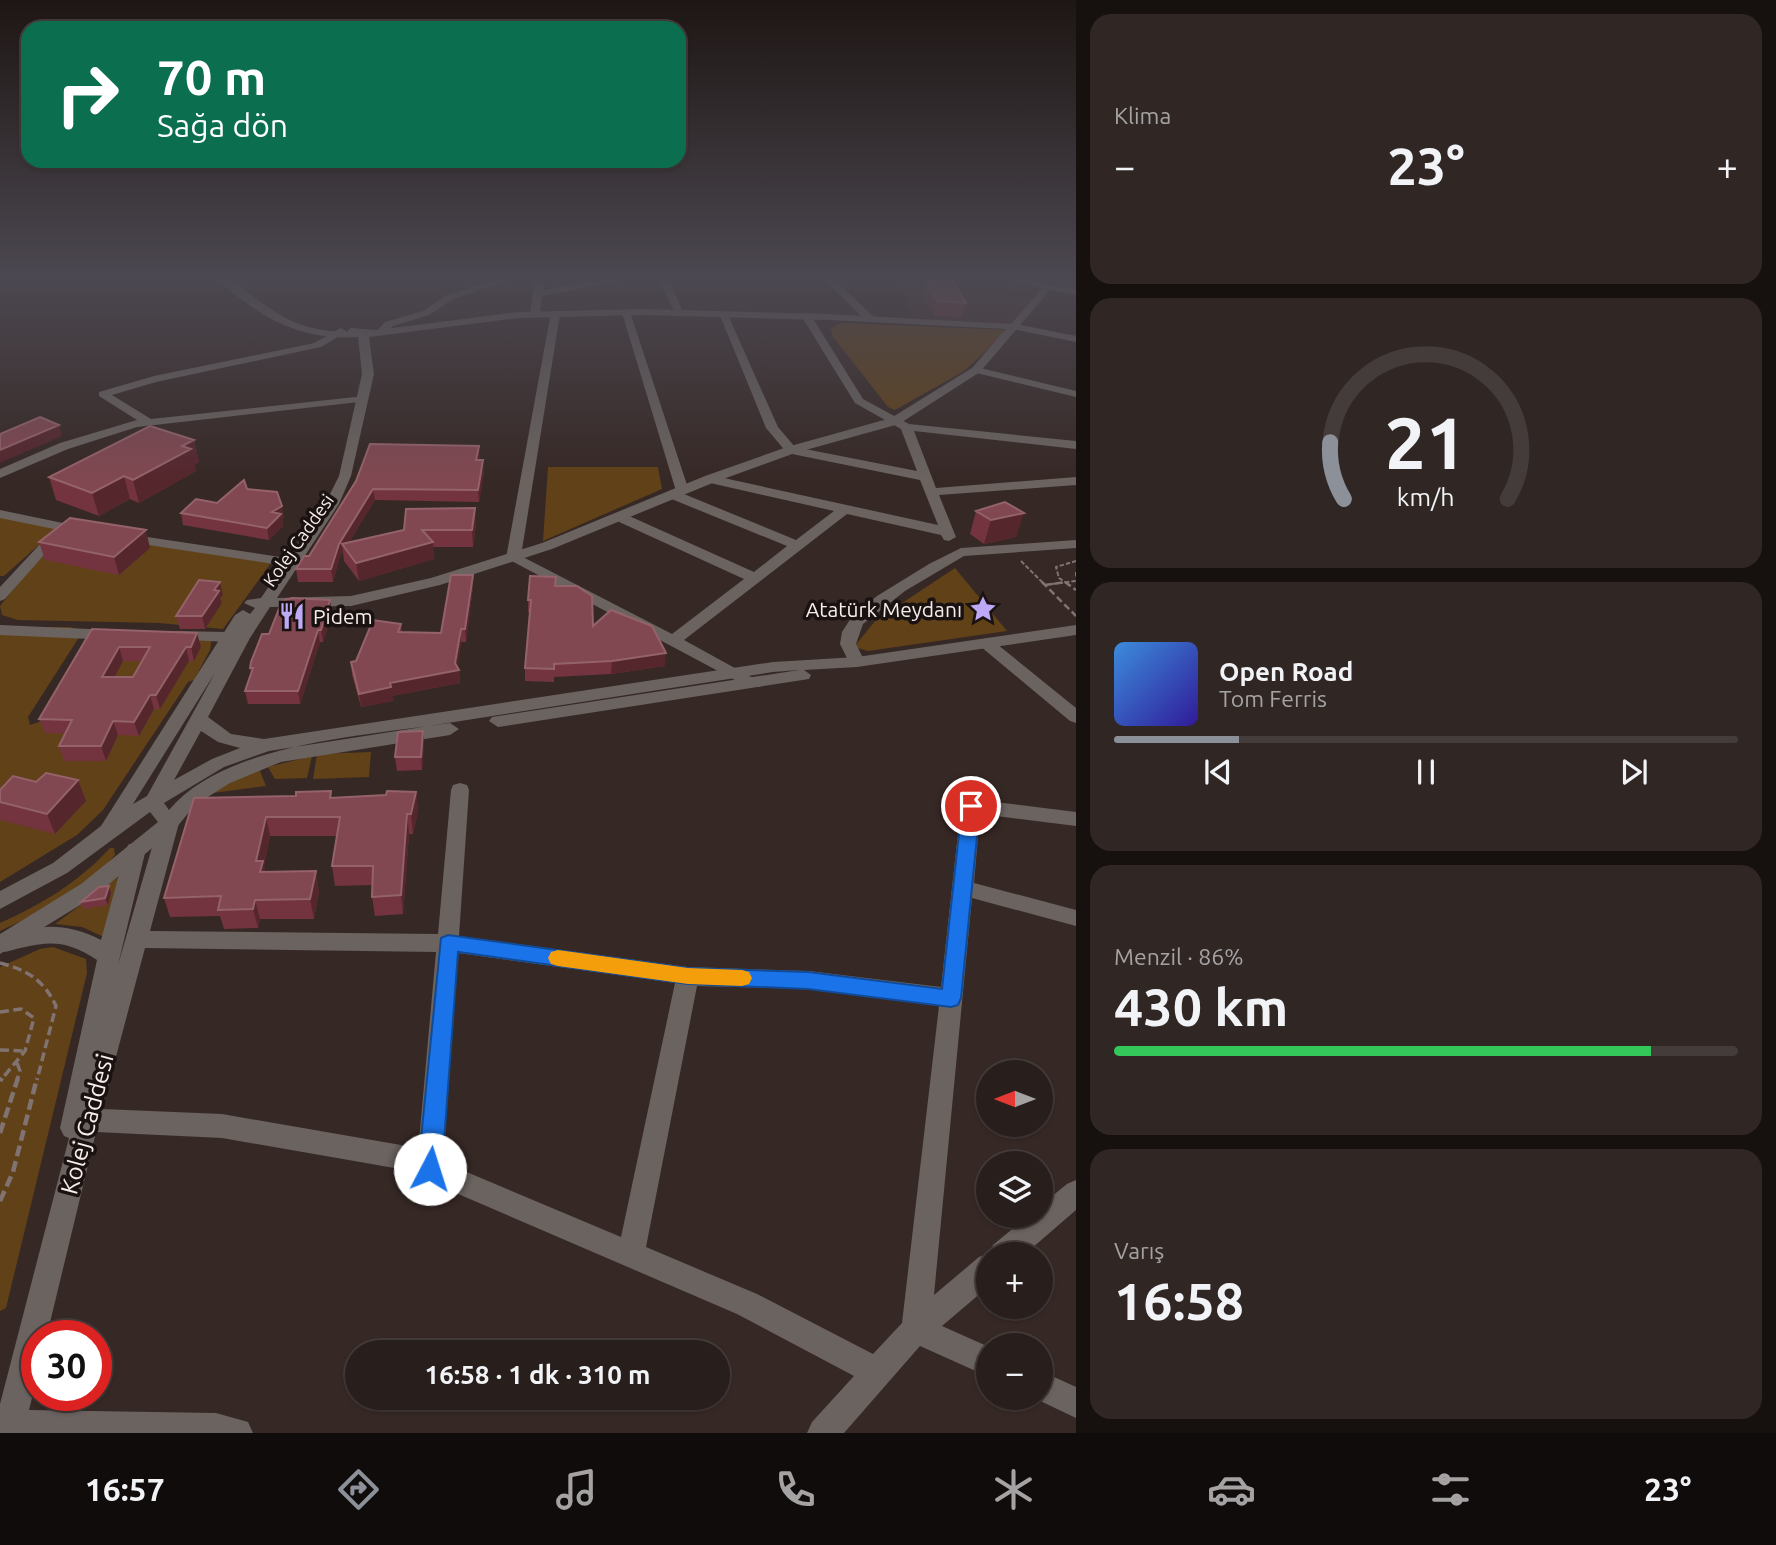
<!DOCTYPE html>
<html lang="tr">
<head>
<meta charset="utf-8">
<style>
	:root { --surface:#281e1c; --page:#302725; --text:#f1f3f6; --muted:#a5a2a3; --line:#443c3b; --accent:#8c9099 }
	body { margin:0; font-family:Ubuntu,sans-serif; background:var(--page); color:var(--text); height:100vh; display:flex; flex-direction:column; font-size:26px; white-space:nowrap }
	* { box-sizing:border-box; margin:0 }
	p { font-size:23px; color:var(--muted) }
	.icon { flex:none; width:38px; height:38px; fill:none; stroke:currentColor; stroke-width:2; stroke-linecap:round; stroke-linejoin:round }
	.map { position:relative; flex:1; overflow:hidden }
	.drawer { display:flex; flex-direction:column; gap:14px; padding:14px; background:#16100f; width:700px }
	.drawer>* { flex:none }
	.banner { position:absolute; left:21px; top:21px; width:665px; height:147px; border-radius:21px; box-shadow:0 2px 5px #0004,0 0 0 2px var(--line); background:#0b6e4f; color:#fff; overflow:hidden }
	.needle { width:46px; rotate:270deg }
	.tools { position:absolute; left:976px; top:1060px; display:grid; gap:14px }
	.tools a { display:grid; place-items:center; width:77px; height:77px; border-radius:50%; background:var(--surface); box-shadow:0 2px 5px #0004,0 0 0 2px var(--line); font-size:35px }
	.speed { position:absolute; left:21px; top:1320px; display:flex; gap:14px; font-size:35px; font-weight:700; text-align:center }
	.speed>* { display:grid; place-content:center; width:91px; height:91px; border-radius:50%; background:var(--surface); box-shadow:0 2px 5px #0004,0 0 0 2px var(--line); line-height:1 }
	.speed .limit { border:10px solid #d22; background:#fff; color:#111 }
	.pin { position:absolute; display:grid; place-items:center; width:60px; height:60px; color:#fff; margin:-30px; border:4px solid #fff; border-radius:50%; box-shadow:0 2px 7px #0007 }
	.me { position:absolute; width:77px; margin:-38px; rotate:5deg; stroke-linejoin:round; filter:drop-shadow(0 0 5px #0008) }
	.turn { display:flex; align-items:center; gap:24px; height:147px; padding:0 21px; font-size:32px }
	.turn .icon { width:91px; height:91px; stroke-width:2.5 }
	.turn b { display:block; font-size:49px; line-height:60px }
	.big { font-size:52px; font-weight:700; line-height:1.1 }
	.drawer .tile { flex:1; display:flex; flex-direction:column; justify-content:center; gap:10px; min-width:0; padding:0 24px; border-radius:21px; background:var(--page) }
	.drawer .dial { align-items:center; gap:0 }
	.dial svg { height:182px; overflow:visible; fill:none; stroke:var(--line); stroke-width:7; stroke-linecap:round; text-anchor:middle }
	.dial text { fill:var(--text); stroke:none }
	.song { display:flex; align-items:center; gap:21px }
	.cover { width:84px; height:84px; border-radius:10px; background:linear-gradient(135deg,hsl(210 70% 55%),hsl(250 70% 35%)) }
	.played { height:7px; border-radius:4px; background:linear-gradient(90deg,var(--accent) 20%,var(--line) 20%) }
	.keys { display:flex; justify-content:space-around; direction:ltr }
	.heat { display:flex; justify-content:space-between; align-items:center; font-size:38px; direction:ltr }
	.charge { height:10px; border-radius:5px; background:linear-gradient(90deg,#34c759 86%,var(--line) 0) }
	.trip { position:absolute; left:345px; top:1340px; width:385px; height:70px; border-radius:35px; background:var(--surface); box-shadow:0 2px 5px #0004,0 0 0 2px var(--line); font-weight:700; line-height:70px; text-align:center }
	.tab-bar { display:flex; height:112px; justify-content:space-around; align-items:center; background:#100c0b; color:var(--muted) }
	.tab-bar .icon { width:49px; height:49px }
	.tab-bar .on { color:var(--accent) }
	.tab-bar b { font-size:32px; color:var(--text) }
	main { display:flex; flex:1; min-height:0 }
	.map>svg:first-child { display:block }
</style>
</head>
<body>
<main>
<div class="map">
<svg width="1076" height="1433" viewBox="0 0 1076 1433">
	<rect width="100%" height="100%" fill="#362825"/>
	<path fill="#45312d" d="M903 286 1033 298 1012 326 915 320Z"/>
	<path fill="#614117" d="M842 323 1009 330 964 371 895 410 888 407 833 337 831 328Z
		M548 467H658L662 489 543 541Z
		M0 513 61 525 4 576H0Z
		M73 531 271 563 223 629 159 623 18 620 2 615 0 606C23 578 43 551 73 531Z
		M955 568 1007 631 868 651 854 647 875 621Z
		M0 627H70L83 631 28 717 30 725 39 722 46 714 94 635 212 637 210 650 194 680 188 682 103 810 77 835 0 882Z
		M371 752 369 777 313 779 317 754Z
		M312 756 307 778 275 779 268 767Z
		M263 765 260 771 266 786 213 793 214 788Z
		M110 848H114L115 855C87 889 39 913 0 931V923C41 905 80 881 110 848Z
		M121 875 106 938 82 927 55 924Z
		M53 947 86 959 87 973 6 1308 0 1311V967L40 949Z"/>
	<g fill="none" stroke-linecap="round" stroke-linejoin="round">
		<path stroke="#807371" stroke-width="2" stroke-dasharray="4.5 2" stroke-linecap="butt" d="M1021 561 1044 584
			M1076 572V578
			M1052 584 1076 581
			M1068 584 1059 578 1056 567 1076 561"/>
		<path stroke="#807371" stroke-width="2.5" stroke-dasharray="7 3.5" stroke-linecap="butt" d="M1042 582 1076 616
			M1065 582 1076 590
			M1045 585 1066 582"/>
		<path stroke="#807371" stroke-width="3.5" stroke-dasharray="9 4.5" stroke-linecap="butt" d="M0 963C27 970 44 980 56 1006L37 1080
			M0 1012 21 1009 34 1018 25 1051 1 1080
			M0 1050 25 1051
			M17 1063 20 1071 17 1080"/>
		<path stroke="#807371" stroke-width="4.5" stroke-dasharray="11 5" stroke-linecap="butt" d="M0 1081 2 1078
			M0 1133 18 1078
			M0 1201 13 1172 37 1078"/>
		<path fill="#6a6360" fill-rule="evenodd" d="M501 278H515L453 299 429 315 393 326 386 333 377 331 385 322 423 311 447 295Z
			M528 278H538L544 284 543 290 613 278H634L542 296 540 315 535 318 530 315 534 285Z
			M658 278H668L685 317 676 315Z
			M823 278H833L874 317V321H866Z
			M1005 278H1022L1053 287 1048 290Z
			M551 312 560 314 521 556 672 634 744 579 617 521V515H627L754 572 787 546 669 498V492L676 491 622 313 631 315 689 491 684 494 796 540 834 511 710 483 703 479 710 475 938 525 920 480 787 453 766 428 719 313 728 315 778 427 795 447 917 471 901 429 855 403 802 317 807 314 812 317 863 399 909 424 1076 441V449L914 431 936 488 1076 477V485L939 495 956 537 949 541 944 540 941 535 847 514 684 640 762 683 760 687H748L506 558Z
			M1016 324 1076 336V342L1012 329 1011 327Z
			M341 328 346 331 345 333 321 347 156 382 112 395 151 419 355 397 359 398V402L137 427 68 449 0 478V469L60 443 137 420 99 396V392L154 376 314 343Z
			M976 367 1076 391V397L972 372V368Z
			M0 510 82 527 89 531 82 535 62 531 61 536 5 599 0 601V587L54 529 0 518Z
			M127 534 287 558 294 562 287 566 122 541 120 538Z
			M1076 540V548L964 556 905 591 863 624 856 644 865 662 863 666H851L840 644 842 632 851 618 877 596 929 564 961 548Z
			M0 625 112 630 120 635 112 640 0 635Z
			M175 631 228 632 236 637 228 642 169 639 167 636Z
			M986 638 992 640 1076 708V723L1070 721 980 646 978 643Z
			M460 783 467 785 469 790 459 936 688 967 809 971 941 987 961 806 964 801 971 799 1076 812V826L980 814 974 883 1076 910V926L972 898 934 1295 979 1257 990 1253 993 1245 1028 1216H1041V1205L1067 1184 1076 1180V1210L1024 1255H989V1286L942 1326 989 1347V1377L920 1346 844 1433H807L812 1422 854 1376 737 1314 400 1169 222 1138 96 1132 47 1335H37V1378L29 1410 216 1413 248 1422 253 1433H0V1404L69 1138 64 1136 60 1128 97 960C62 937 44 942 5 952L0 950V936C37 924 67 922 101 940L126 849 129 844H143L146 849 118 965 159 823 162 818H176L179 823 150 931 438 934 451 790 453 785ZM145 948 436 952 418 1152 401 1145 222 1114 102 1109ZM458 953 675 983 621 1237 443 1162ZM697 986 809 989 939 1006 902 1323 873 1354 757 1294 646 1247Z
			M1041 1371 1076 1387V1418L1034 1398H1041Z"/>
		<path fill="#6a6360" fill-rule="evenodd" d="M216 278H227C273 309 288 330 346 332L351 328 377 330 518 312 642 309 829 314 1011 324 1045 285 1076 289V295L1050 290 980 372 899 424 795 453 715 482 552 549 440 585 351 606 270 607 250 638 208 717 231 734 264 739 773 662 857 657 1076 625V635L857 667 804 670 811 675 809 679 498 727 489 721 492 717 799 670 773 672 269 751 224 767 164 803 169 810C226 742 367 736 450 723L459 729 450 735 281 762 230 783 195 805 176 828 95 896 0 954V934L81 884 158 822 150 812 67 873 0 909V891L53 863 101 826 235 615 243 610 250 614 255 608 244 603 247 600 261 598 325 504 339 476 362 374 358 337C300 341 258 317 216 278ZM642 315 829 320 1006 329 972 368 891 418 787 447 705 476 542 543 431 578 351 596 277 598 339 504 351 476 374 374 369 337 518 318ZM215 673 147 796 133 804ZM201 731 218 742 240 748 212 759 174 780Z"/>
	</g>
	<path fill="#73343f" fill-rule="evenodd" d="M926 281 966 303 962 317 935 316 923 295Z
		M194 440 199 462 194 465 196 471 139 503 130 499 99 516 56 500 49 477Z
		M479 446V460L484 472 479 502 375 500 349 542 404 530 476 525 473 547H433L434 559 359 581 344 561 343 552 340 556 333 582H298L296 569 309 556 356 481Z
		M247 489 284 518 282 519 283 526 269 540 183 525 181 513 217 503Z
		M1005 502 1016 537 984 544 970 534 976 511Z
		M39 542 150 548 119 575 45 560Z
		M556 586 593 626 665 666 611 674 554 677V682L525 681V668L530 612H528V600Z
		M473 587 466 642H461L457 667 459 670 460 683 392 696 393 701 361 707 352 675 351 662 356 661 401 624 402 632 441 633Z
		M223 595 220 598 222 603 205 629H180L176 616Z
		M332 613 323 642H320L300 704H248L245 691 251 673 250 668 269 634Z
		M92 629 201 647 194 661H189L160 709H154L139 736 118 735 106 761H64L59 746 65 734 45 733 39 719ZM123 661H142L133 677H114Z
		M423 731 424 744 422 770 397 771 395 757Z
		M78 780 86 801 55 834 0 820V790L36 782Z
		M331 791 332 798 386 795 416 792 418 811 413 834H409L403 914 375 916 372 897V885L335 886 332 866 337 836H270L264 866 265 872 319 891 314 919H260L258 928 224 929 220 916 170 917 164 898 194 798 296 796Z
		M109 886 111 893 108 905 84 909 81 902Z"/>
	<path fill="#55272d" d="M59 425 62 436 0 463V450Z
		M194 440 199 462 194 465 196 471 139 503 133 480 182 446Z
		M479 446 480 458 477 471 476 460Z
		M483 460 484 472 479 502 478 490Z
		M124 476 130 499 99 516 92 493Z
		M373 489 375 500 345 548 342 544 343 552 340 556 333 582 331 569 339 544Z
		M282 506 284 518 282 519 283 526 269 540 267 528 272 512Z
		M475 508 476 525 473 547 472 530Z
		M1024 513 1016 537 984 544 991 520Z
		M146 530 150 548 119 575 114 557Z
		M433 542 434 559 359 581 356 563Z
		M473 575V587L466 642 465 629Z
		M220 582 223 595 220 598 222 603 205 629 202 616 214 590Z
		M330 600 332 613 323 642 321 630Z
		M461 629V642L457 671 459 670 460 683 392 696 393 701 361 707 359 694 390 683 455 663Z
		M318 630 320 642 300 704 298 691Z
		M197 633 201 647 194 661 191 647Z
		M119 647 123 661 107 691 102 677Z
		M186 647 189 661 160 709 156 695Z
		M666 653 665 666 611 674 612 661Z
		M150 695 154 709 139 736 134 722Z
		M113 721 118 735 106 761 101 746Z
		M423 731 424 744 422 770 421 757Z
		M78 780 86 801 55 834 47 814Z
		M416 792 418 811 413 834 411 814Z
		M407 814 409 834 403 914 401 895Z
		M266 817 270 836 264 866 267 880 265 891 256 861Z
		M316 871 319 891 314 919 310 899Z
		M109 886 111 893 108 905 105 898Z
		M255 900 260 919 258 928 253 909Z"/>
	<path fill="#814851" stroke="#94626a" stroke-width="2" fill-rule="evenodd" d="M926 281H953L966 303 938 301Z
		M40 417 59 425 0 450V434Z
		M150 426 194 440 182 446 191 449 133 480 124 476 92 493 49 477Z
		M370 444 479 446 476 460H483L478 490 373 489 339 544 331 569H296L304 556H309L356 481Z
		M244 480 247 489 277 492 282 506 272 512 281 514 267 528 181 513 196 499 217 503Z
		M1005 502 1024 513 991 520 976 511Z
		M475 508 472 530H422L433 542 356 563 342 544 404 530 406 509Z
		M70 518 146 530 114 557 39 542Z
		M451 575H473L465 629H461L455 663 459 670 390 683 391 687 359 694 351 662 356 661 373 620 401 624 398 632 441 633Z
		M530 576 556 577 555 586H577L592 596 593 626 611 610 652 626 666 653 612 661 554 664V669L525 668 531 600H528Z
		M199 580 220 582 214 590 219 591 202 616H176Z
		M292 598 330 600 321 630H318L298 691H245L253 668H250L251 662 262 634H269L282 601Z
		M92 629 197 633 191 647H186L156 695H150L134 722 113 721 101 746H59L72 720 39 719ZM119 647H150L133 677H102Z
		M423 731 421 757H395L398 732Z
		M46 773 78 780 47 814 0 802V790L13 776 36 782Z
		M331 791 330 798 386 795 387 791 416 792 411 814H407L401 895 372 897 373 866H332L340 817H266L256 861H263L260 872 316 871 310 899 255 900 253 909 218 910 221 896 164 898 194 798 296 796V792Z
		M109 886 105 898 81 902 99 887Z"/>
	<linearGradient id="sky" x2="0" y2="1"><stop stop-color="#1e1614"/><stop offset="0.58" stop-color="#4c4851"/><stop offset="1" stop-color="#4c4851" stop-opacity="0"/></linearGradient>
	<rect width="1076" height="479" fill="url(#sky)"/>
	<path fill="#1a73e8" stroke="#114b97" stroke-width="2" d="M971 800 980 806 961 998 958 1005 951 1007 808 989 688 984 458 952 442 1169 439 1177 430 1181 422 1177 418 1169 441 938 448 935 688 968 808 972 942 989 962 806Z"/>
	<path fill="#f59e0b" d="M558 950 688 968 742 970 749 972 752 978 749 984 742 986 688 984 558 966 551 964 548 958 551 952Z"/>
	<defs>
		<symbol id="sight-bare" viewBox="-9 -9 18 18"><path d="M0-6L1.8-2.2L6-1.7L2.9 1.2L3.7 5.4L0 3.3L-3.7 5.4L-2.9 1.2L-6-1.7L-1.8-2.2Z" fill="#bda9f5" stroke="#191211" stroke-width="2.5" paint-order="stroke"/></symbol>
		<symbol id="restaurant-bare" viewBox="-9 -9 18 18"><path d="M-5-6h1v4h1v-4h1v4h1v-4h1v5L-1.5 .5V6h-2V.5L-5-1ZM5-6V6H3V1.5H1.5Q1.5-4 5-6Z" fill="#bda9f5" stroke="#191211" stroke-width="2.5" paint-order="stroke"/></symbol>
	</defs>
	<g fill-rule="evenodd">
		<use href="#sight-bare" x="964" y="590" width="38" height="38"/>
		<use href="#restaurant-bare" x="273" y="597" width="38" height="38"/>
	</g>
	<g text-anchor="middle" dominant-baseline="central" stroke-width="7" stroke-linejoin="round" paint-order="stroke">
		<g font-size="18" fill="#f7edeb" stroke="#191211">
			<text transform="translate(298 540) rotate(-55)">Kolej Caddesi</text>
		</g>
		<g font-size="21" fill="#f7edeb" stroke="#191211" text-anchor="end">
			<text x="962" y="609">Atatürk Meydanı</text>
			<text x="313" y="616" text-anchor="start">Pidem</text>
		</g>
		<g font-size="24" fill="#f7edeb" stroke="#191211">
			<text transform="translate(87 1124) rotate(-75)">Kolej Caddesi</text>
		</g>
	</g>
</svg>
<div class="tools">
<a><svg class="needle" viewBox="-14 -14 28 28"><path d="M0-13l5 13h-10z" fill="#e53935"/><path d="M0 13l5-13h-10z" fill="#a5a2a3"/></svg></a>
<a><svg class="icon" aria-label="layers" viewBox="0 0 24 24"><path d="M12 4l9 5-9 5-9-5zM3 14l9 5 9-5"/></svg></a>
<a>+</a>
<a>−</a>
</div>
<div class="speed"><div class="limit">30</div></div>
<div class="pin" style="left:971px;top:806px;background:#d93025"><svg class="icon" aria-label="arrive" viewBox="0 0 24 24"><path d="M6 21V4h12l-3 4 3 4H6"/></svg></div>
<svg class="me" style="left:430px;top:1169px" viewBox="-20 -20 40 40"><circle r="19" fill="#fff"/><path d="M0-13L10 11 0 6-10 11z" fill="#1a73e8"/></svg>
<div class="trip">16:58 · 1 dk · 310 m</div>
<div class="banner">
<div class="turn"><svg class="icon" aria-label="right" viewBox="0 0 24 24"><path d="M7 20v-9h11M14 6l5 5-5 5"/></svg><div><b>70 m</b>Sağa dön</div></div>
</div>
</div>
<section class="drawer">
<div class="tile"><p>Klima</p>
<div class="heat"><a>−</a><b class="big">23°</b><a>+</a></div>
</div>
<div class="tile dial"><svg viewBox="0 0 100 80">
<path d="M14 69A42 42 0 1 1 86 69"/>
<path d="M14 69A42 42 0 0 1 8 44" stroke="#8c9099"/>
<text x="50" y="56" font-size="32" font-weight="700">21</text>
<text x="50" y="72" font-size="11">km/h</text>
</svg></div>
<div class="tile">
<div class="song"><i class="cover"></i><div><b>Open Road</b><p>Tom Ferris</p></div></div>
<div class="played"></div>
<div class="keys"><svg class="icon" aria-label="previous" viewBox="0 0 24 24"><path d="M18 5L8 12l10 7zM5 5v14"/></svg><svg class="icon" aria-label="pause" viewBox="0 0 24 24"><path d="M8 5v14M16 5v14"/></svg><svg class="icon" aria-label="next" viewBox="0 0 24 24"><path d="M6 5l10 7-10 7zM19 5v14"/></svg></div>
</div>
<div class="tile"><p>Menzil · 86%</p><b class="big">430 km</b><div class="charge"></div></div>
<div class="tile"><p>Varış</p><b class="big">16:58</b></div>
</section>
</main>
<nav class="tab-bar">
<b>16:57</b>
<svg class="icon on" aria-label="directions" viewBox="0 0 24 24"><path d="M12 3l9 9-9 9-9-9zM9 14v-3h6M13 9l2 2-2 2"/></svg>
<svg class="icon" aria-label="music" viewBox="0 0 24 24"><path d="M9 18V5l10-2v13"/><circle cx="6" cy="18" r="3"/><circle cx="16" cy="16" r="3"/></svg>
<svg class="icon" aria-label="phone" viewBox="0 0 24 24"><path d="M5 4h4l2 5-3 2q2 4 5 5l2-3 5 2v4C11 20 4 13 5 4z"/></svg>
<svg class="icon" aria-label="climate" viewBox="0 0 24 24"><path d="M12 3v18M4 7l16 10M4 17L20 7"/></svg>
<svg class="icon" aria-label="car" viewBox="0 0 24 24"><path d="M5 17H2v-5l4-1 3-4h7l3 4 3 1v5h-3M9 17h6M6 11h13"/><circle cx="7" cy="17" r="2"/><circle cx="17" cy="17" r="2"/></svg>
<svg class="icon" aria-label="filters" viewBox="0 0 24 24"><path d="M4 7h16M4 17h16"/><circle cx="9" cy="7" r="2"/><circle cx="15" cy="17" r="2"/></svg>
<b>23°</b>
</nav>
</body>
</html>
